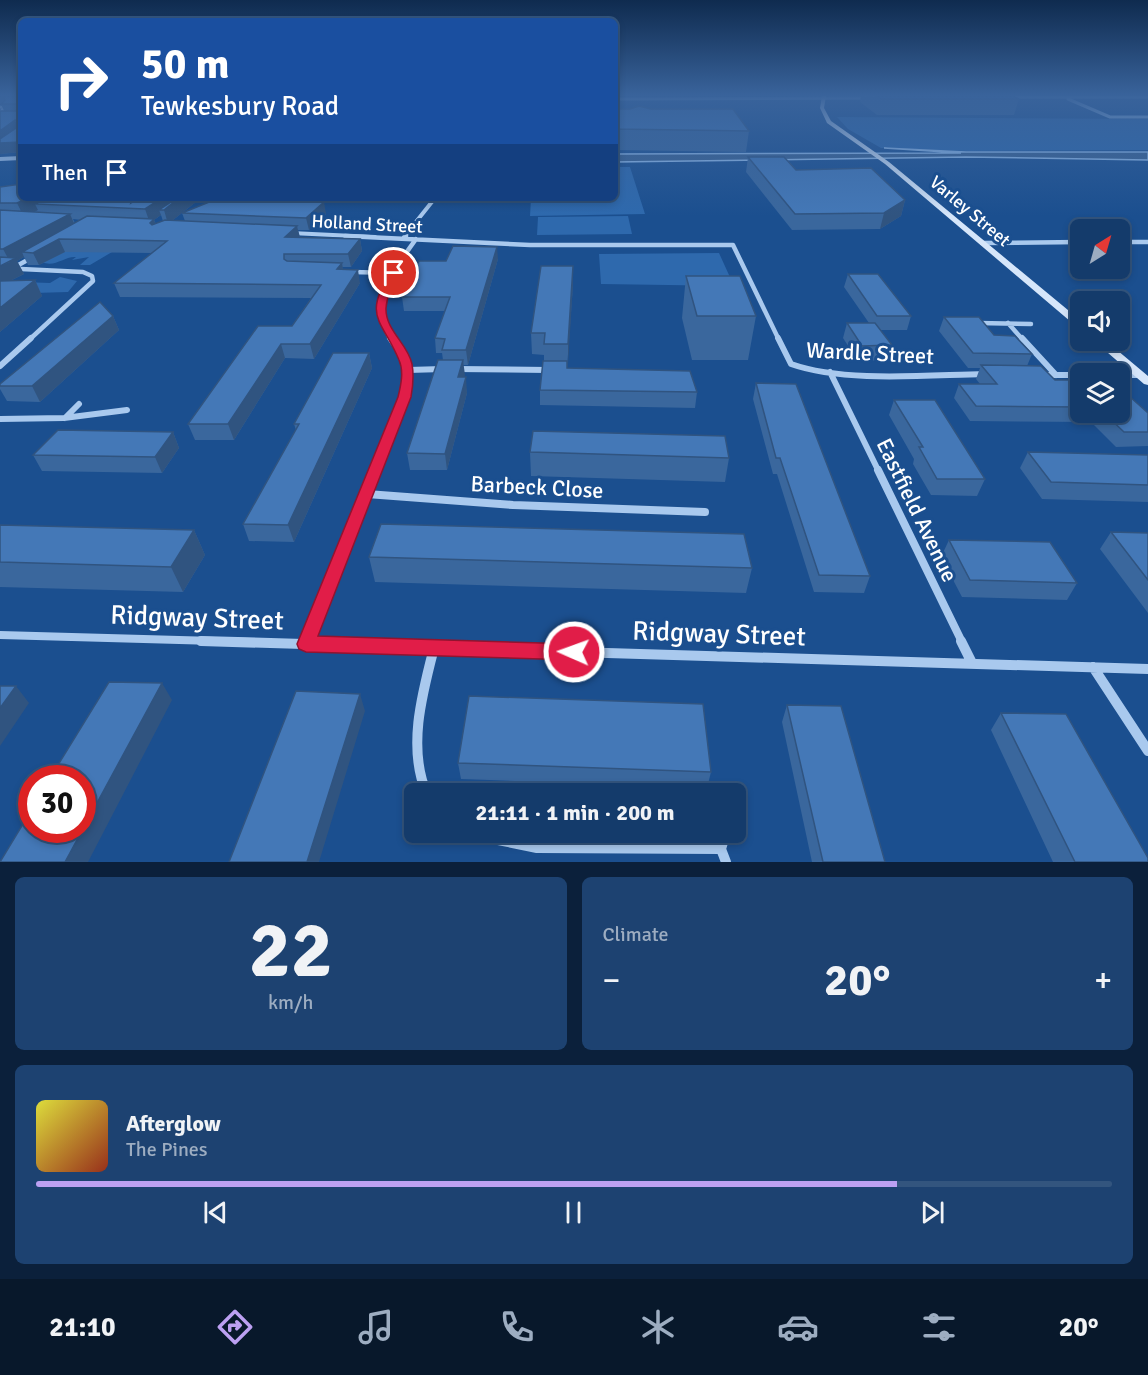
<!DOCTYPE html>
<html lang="en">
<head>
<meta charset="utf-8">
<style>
	:root { --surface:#143b6b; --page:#1d4271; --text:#f1f3f6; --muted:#9dadc1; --line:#33557e; --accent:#bca0f2 }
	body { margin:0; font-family:Signika,sans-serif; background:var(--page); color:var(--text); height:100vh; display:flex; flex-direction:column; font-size:22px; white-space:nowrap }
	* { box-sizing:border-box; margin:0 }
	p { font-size:20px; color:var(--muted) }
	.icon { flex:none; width:33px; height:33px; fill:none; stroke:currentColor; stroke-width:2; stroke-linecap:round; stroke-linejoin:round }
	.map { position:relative; height:862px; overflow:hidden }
	.drawer { display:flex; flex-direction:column; gap:15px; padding:15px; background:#0b203b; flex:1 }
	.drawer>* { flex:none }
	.hud { position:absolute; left:18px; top:18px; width:600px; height:183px; border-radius:9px; box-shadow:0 3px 9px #0003,0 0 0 2px var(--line); background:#1a4fa0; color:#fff; overflow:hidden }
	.needle { width:39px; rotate:37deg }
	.controls { position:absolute; left:1070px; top:219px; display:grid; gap:12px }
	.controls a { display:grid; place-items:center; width:60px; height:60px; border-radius:9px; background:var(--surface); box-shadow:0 3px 9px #0003,0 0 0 2px var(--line); font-size:30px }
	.speed { position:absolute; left:18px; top:765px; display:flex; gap:12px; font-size:30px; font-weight:700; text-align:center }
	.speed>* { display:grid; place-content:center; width:78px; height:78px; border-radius:50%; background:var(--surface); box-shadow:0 3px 9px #0003,0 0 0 2px var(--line); line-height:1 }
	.speed .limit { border:9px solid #d22; background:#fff; color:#111 }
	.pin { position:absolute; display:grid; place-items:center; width:51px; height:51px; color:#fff; margin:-26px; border:3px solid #fff; border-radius:50%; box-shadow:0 2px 6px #0007 }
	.me { position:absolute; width:66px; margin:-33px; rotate:272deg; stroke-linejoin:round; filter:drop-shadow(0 0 4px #0008) }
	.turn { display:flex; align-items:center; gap:21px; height:126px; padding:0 24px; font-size:27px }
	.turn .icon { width:78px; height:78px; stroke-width:2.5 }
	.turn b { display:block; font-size:42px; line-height:51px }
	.then { display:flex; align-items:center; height:57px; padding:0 24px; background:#0003; gap:12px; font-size:22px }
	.big { font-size:45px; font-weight:700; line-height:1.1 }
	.drawer .tile { flex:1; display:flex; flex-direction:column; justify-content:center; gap:9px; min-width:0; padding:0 21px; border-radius:9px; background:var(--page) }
	.drawer .dial { align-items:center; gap:0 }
	.dial b { font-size:78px; line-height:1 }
	.song { display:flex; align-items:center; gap:18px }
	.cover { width:72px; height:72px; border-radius:9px; background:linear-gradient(135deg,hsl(60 70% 55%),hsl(10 70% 35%)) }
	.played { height:6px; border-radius:3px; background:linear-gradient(90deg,var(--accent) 80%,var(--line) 80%) }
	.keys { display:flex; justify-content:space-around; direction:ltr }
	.heat { display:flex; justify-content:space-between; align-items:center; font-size:33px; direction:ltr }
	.drawer .tiles { flex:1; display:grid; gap:15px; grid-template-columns:1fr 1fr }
	.tile:last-child { grid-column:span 2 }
	.trip { position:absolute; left:404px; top:783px; width:342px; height:60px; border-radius:9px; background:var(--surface); box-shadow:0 3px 9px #0003,0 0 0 2px var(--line); font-weight:700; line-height:60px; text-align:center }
	.tabs { display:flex; height:96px; justify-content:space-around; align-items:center; background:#08182b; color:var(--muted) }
	.tabs .icon { width:42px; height:42px }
	.tabs .selected { color:var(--accent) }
	.tabs b { font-size:27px; color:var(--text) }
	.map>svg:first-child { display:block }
</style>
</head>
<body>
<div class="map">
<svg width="1148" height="862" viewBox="0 0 1148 862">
	<rect width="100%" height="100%" fill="#1b4f8f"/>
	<path fill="#2e69ad" d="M837 117 1148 119V150L967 151 881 148 848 129Z
		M615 167H630L645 214 530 216 531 198H615Z
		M628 216 632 234 537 235 538 217Z
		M83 236 112 252 90 265H80L89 257 72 260 76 257C64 256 55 268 42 262Z
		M719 253 734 286 601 284 599 254Z
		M60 277 77 281 68 292 0 294 21 282 50 283Z"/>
	<path fill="#3c6290" stroke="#9cc4f0" stroke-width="1.5" d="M884 148 966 152H1148V160L966 157 615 162V154L961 153Z"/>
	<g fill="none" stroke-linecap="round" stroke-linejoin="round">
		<path stroke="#a9c9ee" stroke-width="3" d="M1011 97H1148
			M615 99 868 98
			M1068 99 1110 117H1148
			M615 105V116
			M0 107 5 108 0 112"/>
		<path stroke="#a9c9ee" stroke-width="4" d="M0 159 21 158
			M291 233 375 237
			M404 237 435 198"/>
		<path stroke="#a9c9ee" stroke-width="4.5" d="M345 236 530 245H733L779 340
			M403 239 406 236
			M1119 242H1148
			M982 243 1080 242
			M0 268 83 272 92 276 93 281 29 340
			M13 268 33 257
			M352 272 394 273
			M978 323 1031 324
			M1008 323 1023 340
			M391 340C367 299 393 272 416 239"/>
		<path stroke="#a9c9ee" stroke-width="6" d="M778 338 791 364C845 383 927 375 985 374
			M1022 338 1056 375
			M0 366 31 338
			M456 369 548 370
			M408 370 443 369
			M830 372 879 472
			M1043 375H1080
			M1119 375H1139
			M65 418 79 404
			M0 419 64 418 127 410
			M374 472C385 444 415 391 405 362 402 353 395 346 390 338"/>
		<path stroke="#a9c9ee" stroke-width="8" d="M878 470 962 642
			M367 494 513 505 705 512
			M0 635 251 642
			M307 642 375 470"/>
		<path stroke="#a9c9ee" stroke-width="10" d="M201 641 1148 669
			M961 641 972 663
			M306 644 307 641
			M1093 667 1148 751
			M427 794C407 749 422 694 434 648
			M474 832 483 837 537 848 721 849
			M726 832 721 849 726 862"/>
		<path fill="#d6e6fa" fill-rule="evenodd" d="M822 96H826L824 108 831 121 889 162 1080 320V328L1077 327 885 164 827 123 820 108Z
			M1093 340H1105L1148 376V385L1144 384Z"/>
	</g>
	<path fill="#3a679d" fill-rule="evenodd" d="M0 96H21V152L0 154 4 111 1 104H0Z
		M861 96H1013L1019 99 1014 115H877L860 102Z
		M615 109 749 131 746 152 615 150Z
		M748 157 905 200 901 216 880 229 792 230 746 172Z
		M0 187 21 198H201L173 220 185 221 182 213 301 198 302 202 326 214 309 230H298L300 237 360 239 362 251 351 267H342L343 269 360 283 314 359 285 358 234 440H195L188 424 292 326 311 298 120 297 114 283 152 253 65 252 39 265H28L24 257 17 261 24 274 10 281 35 280 42 296 0 332ZM161 215 163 221 156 224 154 220ZM73 219 81 220 75 223Z
		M498 259 468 365H463L464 377 467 393 447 470H410L407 453 443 360 442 353H436L435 338 445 311H404L402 297 446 261Z
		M573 266V285L567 368 697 392 695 408 540 405V390L544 361V355L532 354 531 333Z
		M848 274 911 316 907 330H880L892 345 887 360 858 361 843 338 847 323H869L844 287Z
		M686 276 756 316 748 360H692L682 318Z
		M113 316 119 330 40 402 7 401 0 389V384Z
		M944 317 994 335 1032 354 1027 366 1055 380H1080V412L1148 413V446L1116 447 1091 422 970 421 954 398 959 384H980L976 379 980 368H968L939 331Z
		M369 353 372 368 294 542 249 541 243 524 296 430 294 424Z
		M756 383 870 576 864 593 814 592 777 474H773L753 399Z
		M894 400 985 479 977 496 931 495 913 464 914 459 889 415Z
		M173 432 179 448 162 473 42 471 33 455Z
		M530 452 729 458 725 482 531 476Z
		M1028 452 1148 455V502L1042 499 1020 468Z
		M0 525 194 530 205 555 183 592 0 587Z
		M1111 532 1148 533V613L1100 549Z
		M949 540 1077 583 1067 600 962 597 941 557Z
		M369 557 752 568 746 593 375 582Z
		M787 705 885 862H812L782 722Z
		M1001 713 1148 862H1053L991 730Z
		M458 763 711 772 707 788 461 779Z"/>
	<path fill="#305480" d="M15 120 19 129 0 143V131Z
		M21 142V152L0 154V143Z
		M29 198H61L35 204 38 210 24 217 17 203Z
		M162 198H201L168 224 164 210H159L161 215 154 220 159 232 154 235 145 209Z
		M296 198H301L303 205 292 201Z
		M905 200 901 216 880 229 884 213Z
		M324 202 326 214 309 230 306 218Z
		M70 214 76 228 22 252 24 257 17 261 24 274 0 286V266L10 262 3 249Z
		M297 226 300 238 285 237Z
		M59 239 65 252 39 265 33 253Z
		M360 239 362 251 351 267 348 254Z
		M497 247 498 259 468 365 466 350Z
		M342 263 344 276 337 269Z
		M573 266V285L568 365V344Z
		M358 270 360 283 314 359 310 344Z
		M35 280 42 296 0 332V308Z
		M113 316 119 330 40 402 32 386Z
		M281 344 285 358 234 440 228 424Z
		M369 353 372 368 294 542 288 525Z
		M463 360 465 375 460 392 458 377Z
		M466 377 467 393 447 470 445 454Z
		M173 432 179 448 162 473 155 457Z
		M194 530 205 555 183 592 171 567Z
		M162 683 172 700 88 862H65Z
		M16 686 29 703 0 746V708Z
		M360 694 365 711 319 862H307Z"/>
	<path fill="#4478b7" stroke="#305480" stroke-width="1.5" d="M0 96H21V142L0 143V139L19 126 20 121 15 120 0 131V111H17L21 108 18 104H1L5 100 2 96Z
		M876 96H1013L1019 99H881Z
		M639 106 651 109H733L749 131 615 129V109H630Z
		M748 157H784L796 170 871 168 905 200 884 213 795 214Z
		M21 184V198H29L17 203H0V187Z
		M47 198H133L131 203 139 198H162L145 209 35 204Z
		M177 198H179L164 210H159Z
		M219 198H296L292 201 324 202 306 218 182 213Z
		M0 210 70 214 3 249H0Z
		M87 216 154 219 150 223 152 225 165 220 297 226 285 237 360 239 348 254H284V259L287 261 342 263 337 269 358 270 310 344H281L228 424H188L258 326H292L321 285 114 283 167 241 59 239 33 253 22 252Z
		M453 246 497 247 466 350H442L445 339 435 338 450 297H402L419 261H446Z
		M0 257 16 258 0 266Z
		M541 266H573L568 344H544L545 333H531Z
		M848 274H878L911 316H877Z
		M686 276H740L756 316H697Z
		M35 280 0 308V281Z
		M100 302 113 316 32 386H0V384Z
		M944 317H979L994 335 1015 336 1032 354 973 353Z
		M847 323H875L892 345 862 346Z
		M333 353H369L288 525 243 524 299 424H294Z
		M438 360H463L458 377H466L445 454 407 453Z
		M543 361H567V368L690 371 697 392 540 390Z
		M981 365 1041 366 1055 380H1080V407L976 406 959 384H997Z
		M756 383 796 384 870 576 819 575 780 458H776Z
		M1119 387 1148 413V432H1124L1103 412H1119Z
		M894 400H935L985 479H937L919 447H923Z
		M58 430 173 432 155 457 33 455Z
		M533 431 725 436 729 458 530 452Z
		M1028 452 1148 455V485L1051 482Z
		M381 524 744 534 752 568 369 557Z
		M0 525 194 530 171 567 0 562Z
		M1111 532 1148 533V580Z
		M949 540 1050 542 1077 583 970 580Z
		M109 682 162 683 65 862H0L32 809V830H82V778H50Z
		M0 686H16L0 708Z
		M296 691 360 694 307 862H229Z
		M469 696 703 704 711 772 458 763Z
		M787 705 841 706 885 862H823Z
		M1001 713 1066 714 1148 858V862H1075Z"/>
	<linearGradient id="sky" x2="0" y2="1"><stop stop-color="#0f2b4f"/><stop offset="0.44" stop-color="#39639b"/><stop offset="1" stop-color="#39639b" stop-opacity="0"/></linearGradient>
	<rect width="1148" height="216" fill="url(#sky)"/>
	<path fill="#e11d48" stroke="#92132f" stroke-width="1.5" d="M391 271 399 273C393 284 387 295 386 308 385 330 408 344 412 364 414 375 413 386 411 397L318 636 574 644 581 646 584 652 581 658 574 660 306 652 299 649 297 644 398 397C401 385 404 371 399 360 382 319 362 318 391 271Z"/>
	<g text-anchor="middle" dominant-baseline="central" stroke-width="6" stroke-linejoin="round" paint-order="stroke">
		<g font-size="18" fill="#fff" stroke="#1b4f8f">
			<text transform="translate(970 211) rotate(40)">Varley Street</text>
			<text transform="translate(367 224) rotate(3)">Holland Street</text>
		</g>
		<g font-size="22" fill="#fff" stroke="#1b4f8f">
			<text transform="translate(870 353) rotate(3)">Wardle Street</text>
			<text transform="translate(537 487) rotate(3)">Barbeck Close</text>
			<text transform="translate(917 510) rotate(64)">Eastfield Avenue</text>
		</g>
		<g font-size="27" fill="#fff" stroke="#1b4f8f">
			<text transform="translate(197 618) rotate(2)">Ridgway Street</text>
			<text transform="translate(719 634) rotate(2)">Ridgway Street</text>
		</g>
	</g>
</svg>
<div class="controls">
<a><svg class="needle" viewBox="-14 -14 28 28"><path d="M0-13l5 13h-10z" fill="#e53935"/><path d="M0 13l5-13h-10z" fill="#9dadc1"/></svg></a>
<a><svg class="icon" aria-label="sound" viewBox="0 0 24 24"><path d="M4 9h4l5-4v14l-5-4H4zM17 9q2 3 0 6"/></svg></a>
<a><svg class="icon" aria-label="layers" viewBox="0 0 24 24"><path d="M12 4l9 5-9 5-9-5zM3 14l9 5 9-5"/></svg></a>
</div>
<div class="speed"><div class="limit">30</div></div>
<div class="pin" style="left:394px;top:273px;background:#d93025"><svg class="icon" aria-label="arrive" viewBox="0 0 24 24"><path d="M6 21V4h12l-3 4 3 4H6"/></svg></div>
<svg class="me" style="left:574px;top:652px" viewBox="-20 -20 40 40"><circle r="17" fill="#e11d48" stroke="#fff" stroke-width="3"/><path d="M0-11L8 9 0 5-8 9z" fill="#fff"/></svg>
<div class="trip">21:11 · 1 min · 200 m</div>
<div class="hud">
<div class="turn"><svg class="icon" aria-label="right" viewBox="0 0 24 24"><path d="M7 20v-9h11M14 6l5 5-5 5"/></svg><div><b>50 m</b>Tewkesbury Road</div></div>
<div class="then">Then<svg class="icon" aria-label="arrive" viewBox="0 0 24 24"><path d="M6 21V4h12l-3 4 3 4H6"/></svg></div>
</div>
</div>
<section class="drawer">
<div class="tiles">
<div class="tile dial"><b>22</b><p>km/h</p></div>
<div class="tile"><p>Climate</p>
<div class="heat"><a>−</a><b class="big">20°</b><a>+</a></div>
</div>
<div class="tile">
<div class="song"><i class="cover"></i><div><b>Afterglow</b><p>The Pines</p></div></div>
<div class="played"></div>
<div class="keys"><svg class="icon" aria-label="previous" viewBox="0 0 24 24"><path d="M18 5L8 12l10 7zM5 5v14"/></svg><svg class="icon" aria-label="pause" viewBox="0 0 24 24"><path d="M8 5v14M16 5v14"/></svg><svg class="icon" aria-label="next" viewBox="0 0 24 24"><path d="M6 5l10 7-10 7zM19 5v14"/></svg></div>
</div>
</div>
</section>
<nav class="tabs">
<b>21:10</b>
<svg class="icon selected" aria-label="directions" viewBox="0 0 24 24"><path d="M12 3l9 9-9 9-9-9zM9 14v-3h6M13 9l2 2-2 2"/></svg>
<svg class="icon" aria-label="music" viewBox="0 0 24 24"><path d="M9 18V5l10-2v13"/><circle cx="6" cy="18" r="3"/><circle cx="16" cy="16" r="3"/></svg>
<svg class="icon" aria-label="phone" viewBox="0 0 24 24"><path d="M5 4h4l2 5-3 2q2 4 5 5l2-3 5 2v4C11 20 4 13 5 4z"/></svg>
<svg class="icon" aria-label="climate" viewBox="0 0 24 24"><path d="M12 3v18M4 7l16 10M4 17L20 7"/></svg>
<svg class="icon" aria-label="car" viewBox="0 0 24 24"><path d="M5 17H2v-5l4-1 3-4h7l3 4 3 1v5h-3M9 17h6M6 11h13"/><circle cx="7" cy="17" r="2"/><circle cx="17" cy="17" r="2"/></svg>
<svg class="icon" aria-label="filters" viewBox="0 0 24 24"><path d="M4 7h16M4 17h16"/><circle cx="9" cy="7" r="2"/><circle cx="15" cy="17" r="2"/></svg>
<b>20°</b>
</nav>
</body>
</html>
